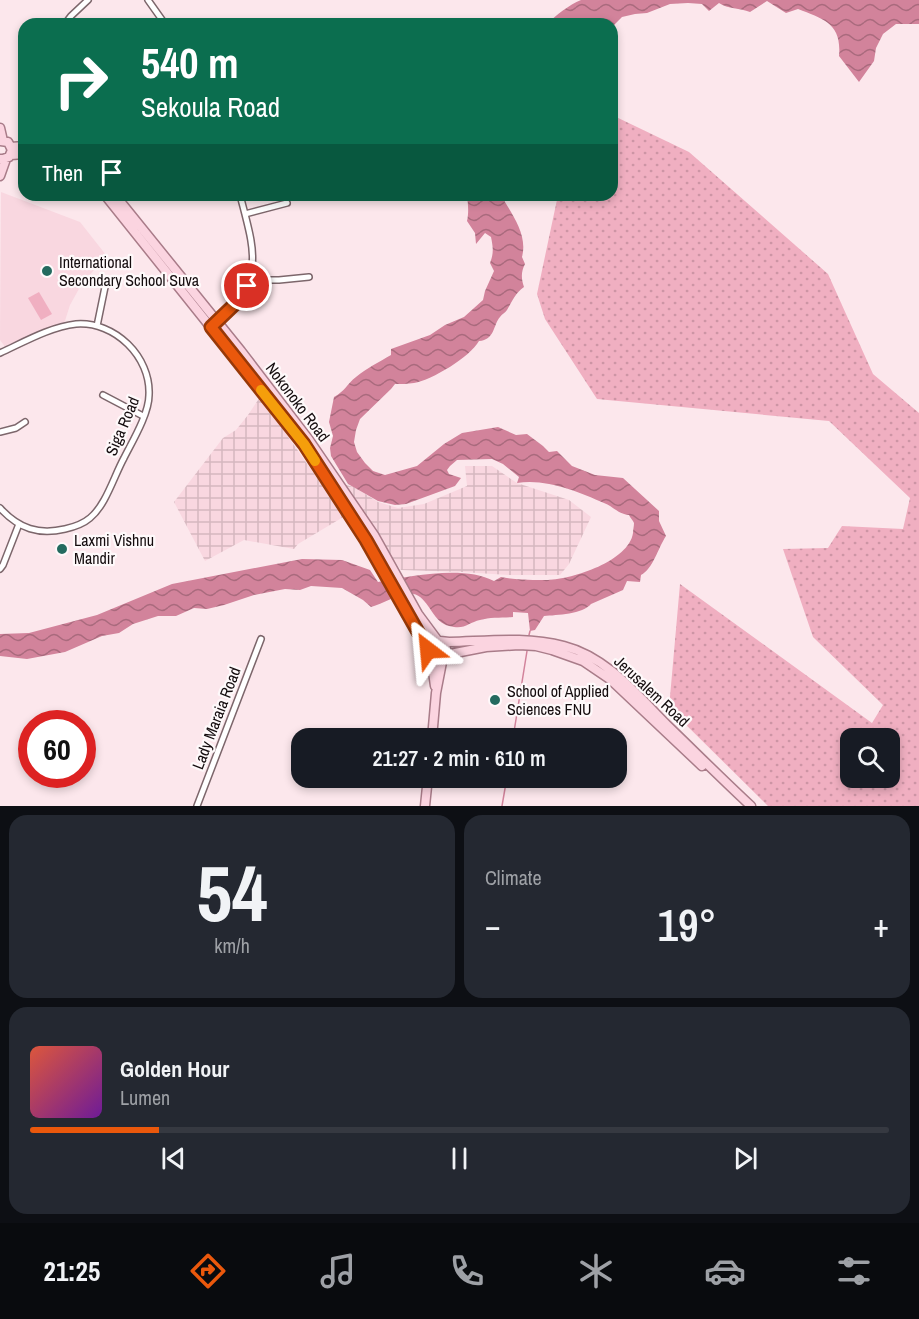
<!DOCTYPE html>
<html lang="en">
<head>
<meta charset="utf-8">
<style>
	:root { --surface:#171b24; --page:#242831; --text:#f1f3f6; --muted:#9ea1a6; --line:#363941; --accent:#ea580c }
	body { margin:0; font-family:"Archivo Narrow",sans-serif; background:var(--page); color:var(--text); height:100vh; display:flex; flex-direction:column; font-size:22px; white-space:nowrap }
	* { box-sizing:border-box; margin:0 }
	p { font-size:20px; color:var(--muted) }
	.icon { flex:none; width:33px; height:33px; fill:none; stroke:currentColor; stroke-width:2; stroke-linecap:round; stroke-linejoin:round }
	.map { position:relative; height:806px; overflow:hidden }
	.details { display:flex; flex-direction:column; gap:9px; padding:9px; background:#0d0f14; flex:1 }
	.details>* { flex:none }
	.banner { position:absolute; left:18px; top:18px; width:600px; height:183px; border-radius:18px; box-shadow:0 3px 9px #0003; background:#0b6e4f; color:#fff; overflow:hidden }
	.buttons { position:absolute; left:840px; top:728px; display:grid; gap:12px }
	.buttons a { display:grid; place-items:center; width:60px; height:60px; border-radius:12px; background:var(--surface); box-shadow:0 3px 9px #0003; font-size:30px }
	.speed { position:absolute; left:18px; top:710px; display:flex; gap:12px; font-size:30px; font-weight:700; text-align:center }
	.speed>* { display:grid; place-content:center; width:78px; height:78px; border-radius:50%; background:var(--surface); box-shadow:0 3px 9px #0003; line-height:1 }
	.speed .limit { border:9px solid #d22; background:#fff; color:#111 }
	.pin { position:absolute; display:grid; place-items:center; width:51px; height:51px; color:#fff; margin:-26px; border:3px solid #fff; border-radius:50%; box-shadow:0 2px 6px #0007 }
	.me { position:absolute; width:66px; margin:-33px; rotate:331deg; stroke-linejoin:round; filter:drop-shadow(0 0 4px #0008) }
	.turn { display:flex; align-items:center; gap:21px; height:126px; padding:0 24px; font-size:27px }
	.turn .icon { width:78px; height:78px; stroke-width:2.5 }
	.turn b { display:block; font-size:42px; line-height:51px }
	.then { display:flex; align-items:center; height:57px; padding:0 24px; background:#0003; gap:12px; font-size:22px }
	.big { font-size:45px; font-weight:600; line-height:1.1 }
	.details .tile { flex:1; display:flex; flex-direction:column; justify-content:center; gap:9px; min-width:0; padding:0 21px; border-radius:18px; background:var(--page) }
	.details .dial { align-items:center; gap:0 }
	.dial b { font-size:78px; line-height:1 }
	.song { display:flex; align-items:center; gap:18px }
	.cover { width:72px; height:72px; border-radius:9px; background:linear-gradient(135deg,hsl(10 70% 55%),hsl(280 70% 35%)) }
	.played { height:6px; border-radius:3px; background:linear-gradient(90deg,var(--accent) 15%,var(--line) 15%) }
	.keys { display:flex; justify-content:space-around; direction:ltr }
	.heat { display:flex; justify-content:space-between; align-items:center; font-size:33px; direction:ltr }
	.details .tiles { flex:1; display:grid; gap:9px; grid-template-columns:1fr 1fr }
	.tile:last-child { grid-column:span 2 }
	.trip { position:absolute; left:291px; top:728px; width:336px; height:60px; border-radius:18px; background:var(--surface); box-shadow:0 3px 9px #0003; font-weight:600; line-height:60px; text-align:center }
	.menu { display:flex; height:96px; justify-content:space-around; align-items:center; background:#090b0e; color:var(--muted) }
	.menu .icon { width:42px; height:42px }
	.menu .active { color:var(--accent) }
	.menu b { font-size:27px; color:var(--text) }
	.map>svg:first-child { display:block }
</style>
</head>
<body>
<div class="map">
<svg width="919" height="806" viewBox="0 0 919 806">
	<defs>
		<pattern id="industrial-grid" width="8" height="8" patternUnits="userSpaceOnUse" patternTransform="scale(1.5)"><rect width="8" height="8" fill="#f9d7e0"/><path d="M0 4h8M4 0v8" fill="none" stroke="#d5b7bf"/></pattern>
		<pattern id="green-dots" width="8" height="8" patternUnits="userSpaceOnUse" patternTransform="scale(1.5)"><rect width="8" height="8" fill="#f0afc1"/><path d="M2 2h.1M6 6h.1" fill="none" stroke="#cd95a5" stroke-width="1.8" stroke-linecap="round"/></pattern>
		<pattern id="water-waves" width="16" height="10" patternUnits="userSpaceOnUse" patternTransform="scale(1.5)"><rect width="16" height="10" fill="#d2839b"/><path d="M0 5q4-4 8 0t8 0" fill="none" stroke="#a96a7d"/></pattern>
	</defs>
	<rect width="100%" height="100%" fill="#fce7ec"/>
	<path fill="#f9d7e0" d="M1 192 80 222 106 255 80 287 70 305 64 324 6 348 0 340Z"/>
	<path fill="url(#industrial-grid)" d="M260 397 327 492 346 485 354 487 378 502 398 508 424 504 467 486 465 466H492L517 483 569 500 591 517 569 564 560 575H508L462 572 401 570 355 510 298 544 294 549 244 540 205 561 174 502 223 438 236 430 248 415Z"/>
	<path fill="url(#green-dots)" fill-rule="evenodd" d="M612 115 689 152 828 274 873 374 919 413V806H768L669 708 680 584 872 723 883 705 813 637 783 549 828 548 842 526 903 529 910 498 829 421 597 399 545 319 537 294 558 195H612ZM850 738H890V777H850Z"/>
	<path fill="#f0afc1" d="M39 292 52 314 41 320 28 298Z"/>
	<path fill="url(#water-waves)" d="M581 0H919V24H896L883 34 876 48 874 61 859 82 839 56C842 24 824 19 798 9L786 13 767 1 750 12C740 8 728 9 719 3L709 11 702 4 688 3 670 4 647 13 635 14 622 17 612 27V24H547C556 15 569 5 581 0Z
		M467 195H501C512 215 528 234 522 257L525 264C521 272 521 278 524 287 515 293 512 302 507 310 505 313 502 314 500 317 493 325 495 340 479 341 470 357 432 380 414 383 408 384 401 384 395 384L391 389 360 419 356 430 354 442 357 452 365 463 373 471 385 475 417 466 444 444 462 433 498 427 516 435 527 434 543 446 549 452 557 451 572 466 595 475 623 478 659 511V521L666 536C658 548 653 569 641 575L640 582 627 581 623 590 591 604C583 614 557 615 544 616L535 630 530 631 528 613 513 612V617C502 618 490 617 480 620 470 622 465 629 454 627 451 626 447 626 444 624 430 617 426 590 406 594 396 595 383 604 371 607L363 600 342 588 311 586 300 590 285 589 254 595 224 605 207 609 194 608 176 616H158L133 624 119 633 102 636 65 652 27 659 0 656V634L29 633 97 615 172 584 302 559 342 560 370 570 378 582C411 576 464 565 494 581L501 577C514 580 533 580 548 580 573 579 629 561 633 533 633 530 634 526 634 523 633 520 630 518 629 515 618 514 614 507 604 503 579 492 546 478 517 483L519 477 503 464 492 459 457 460 450 466 447 470 449 474 461 478 455 486 406 504 395 505 378 501 348 484 331 456 330 448 333 436 329 422 334 397C345 391 347 384 356 377 367 368 379 362 391 355V349L430 335 445 325 464 317 483 300 485 291 494 271 490 263C494 253 493 247 491 237L485 233 476 244 475 233 467 221C469 212 468 204 467 195Z"/>
	<g fill="none" stroke-linecap="round" stroke-linejoin="round">
		<path stroke="#d2839b" stroke-width="1.5" d="M529 635 530 631
			M513 738 527 651
			M502 806 507 777"/>
		<defs>
			<path id="minor" d="M148 0 165 24
				M65 24 71 16 88 0
				M245 214 287 203
				M251 273 265 280H279L309 277
				M215 323C266 279 255 253 240 195
				M97 326 105 287
				M0 353C24 342 50 327 76 324 115 321 151 357 149 395 149 414 132 442 124 458 114 476 106 505 90 518 83 524 74 527 65 529 39 535 19 529 0 508
				M103 395 143 416
				M0 432 16 428 25 422
				M0 569 3 565 19 524
				M197 806 261 639"/>
			<path id="primary" d="M0 128 3 141
				M0 141 8 142 12 150 9 157 3 159H0
				M11 147 24 146
				M11 155 24 154
				M0 176 6 159
				M105 195 304 444 367 540 418 632 429 647
				M115 195 241 351 309 440 374 535 418 614 438 641
				M440 641 449 642C488 641 526 636 564 646 607 657 637 695 668 726 696 753 723 780 751 806
				M428 650a9 9 0 1 1 18 0a9 9 0 1 1-18 0Z
				M445 655 486 647 519 645 536 646 552 650 583 661 611 680 702 766
				M434 658 433 672 435 686
				M432 738 436 693 443 657
				M425 806 428 777"/>
		</defs>
		<use href="#minor" stroke="#7c666b" stroke-width="8"/>
		<use href="#primary" stroke="#a97c89" stroke-width="11"/>
		<use href="#minor" stroke="#fff" stroke-width="5"/>
		<use href="#primary" stroke="#fbd4e0" stroke-width="8"/>
	</g>
	<g fill="none" stroke-linecap="round" stroke-linejoin="round">
		<defs>
			<path id="route" d="M247 286 235 304 211 327 304 444 366 540 418 632 429 647 428 650"/>
		</defs>
		<use href="#route" stroke="#983908" stroke-width="15"/>
		<use href="#route" stroke="#ea580c" stroke-width="10"/>
		<path stroke="#f59e0b" stroke-width="10" d="M261 390 304 444 315 461"/>
	</g>
	<g fill="#246a5f" stroke="#fef9fa" stroke-width="2">
		<circle cx="47" cy="271" r="6"/>
		<circle cx="62" cy="549" r="6"/>
		<circle cx="495" cy="700" r="6"/>
	</g>
	<g text-anchor="middle" dominant-baseline="central" stroke-width="4.5" stroke-linejoin="round" paint-order="stroke">
		<g font-size="16" fill="#140c0e" stroke="#fef9fa" text-anchor="start">
			<text x="59" y="262">International<tspan x="59" dy="18">Secondary School Suva</tspan></text>
			<text x="74" y="540">Laxmi Vishnu<tspan x="74" dy="18">Mandir</tspan></text>
			<text x="507" y="691">School of Applied<tspan x="507" dy="18">Sciences FNU</tspan></text>
		</g>
		<g font-size="16" fill="#140c0e" stroke="#fef9fa">
			<text transform="translate(298 402) rotate(53)">Nokonoko Road</text>
			<text transform="translate(122 426) rotate(-67)">Siga Road</text>
			<text transform="translate(652 691) rotate(43)">Jerusalem Road</text>
			<text transform="translate(216 718) rotate(-69)">Lady Maraia Road</text>
		</g>
	</g>
</svg>
<div class="buttons">
<a><svg class="icon" aria-label="search" viewBox="0 0 24 24"><circle cx="10" cy="10" r="6"/><path d="M15 15l6 6"/></svg></a>
</div>
<div class="speed"><div class="limit">60</div></div>
<div class="pin" style="left:247px;top:286px;background:#d93025"><svg class="icon" aria-label="arrive" viewBox="0 0 24 24"><path d="M6 21V4h12l-3 4 3 4H6"/></svg></div>
<svg class="me" style="left:428px;top:650px" viewBox="-20 -20 40 40"><path d="M0-17L14 15 0 8-14 15z" fill="#ea580c" stroke="#fff" stroke-width="4"/></svg>
<div class="trip">21:27 · 2 min · 610 m</div>
<div class="banner">
<div class="turn"><svg class="icon" aria-label="right" viewBox="0 0 24 24"><path d="M7 20v-9h11M14 6l5 5-5 5"/></svg><div><b>540 m</b>Sekoula Road</div></div>
<div class="then">Then<svg class="icon" aria-label="arrive" viewBox="0 0 24 24"><path d="M6 21V4h12l-3 4 3 4H6"/></svg></div>
</div>
</div>
<section class="details">
<div class="tiles">
<div class="tile dial"><b>54</b><p>km/h</p></div>
<div class="tile"><p>Climate</p>
<div class="heat"><a>−</a><b class="big">19°</b><a>+</a></div>
</div>
<div class="tile">
<div class="song"><i class="cover"></i><div><b>Golden Hour</b><p>Lumen</p></div></div>
<div class="played"></div>
<div class="keys"><svg class="icon" aria-label="previous" viewBox="0 0 24 24"><path d="M18 5L8 12l10 7zM5 5v14"/></svg><svg class="icon" aria-label="pause" viewBox="0 0 24 24"><path d="M8 5v14M16 5v14"/></svg><svg class="icon" aria-label="next" viewBox="0 0 24 24"><path d="M6 5l10 7-10 7zM19 5v14"/></svg></div>
</div>
</div>
</section>
<nav class="menu">
<b>21:25</b>
<svg class="icon active" aria-label="directions" viewBox="0 0 24 24"><path d="M12 3l9 9-9 9-9-9zM9 14v-3h6M13 9l2 2-2 2"/></svg>
<svg class="icon" aria-label="music" viewBox="0 0 24 24"><path d="M9 18V5l10-2v13"/><circle cx="6" cy="18" r="3"/><circle cx="16" cy="16" r="3"/></svg>
<svg class="icon" aria-label="phone" viewBox="0 0 24 24"><path d="M5 4h4l2 5-3 2q2 4 5 5l2-3 5 2v4C11 20 4 13 5 4z"/></svg>
<svg class="icon" aria-label="climate" viewBox="0 0 24 24"><path d="M12 3v18M4 7l16 10M4 17L20 7"/></svg>
<svg class="icon" aria-label="car" viewBox="0 0 24 24"><path d="M5 17H2v-5l4-1 3-4h7l3 4 3 1v5h-3M9 17h6M6 11h13"/><circle cx="7" cy="17" r="2"/><circle cx="17" cy="17" r="2"/></svg>
<svg class="icon" aria-label="filters" viewBox="0 0 24 24"><path d="M4 7h16M4 17h16"/><circle cx="9" cy="7" r="2"/><circle cx="15" cy="17" r="2"/></svg>
</nav>
</body>
</html>
